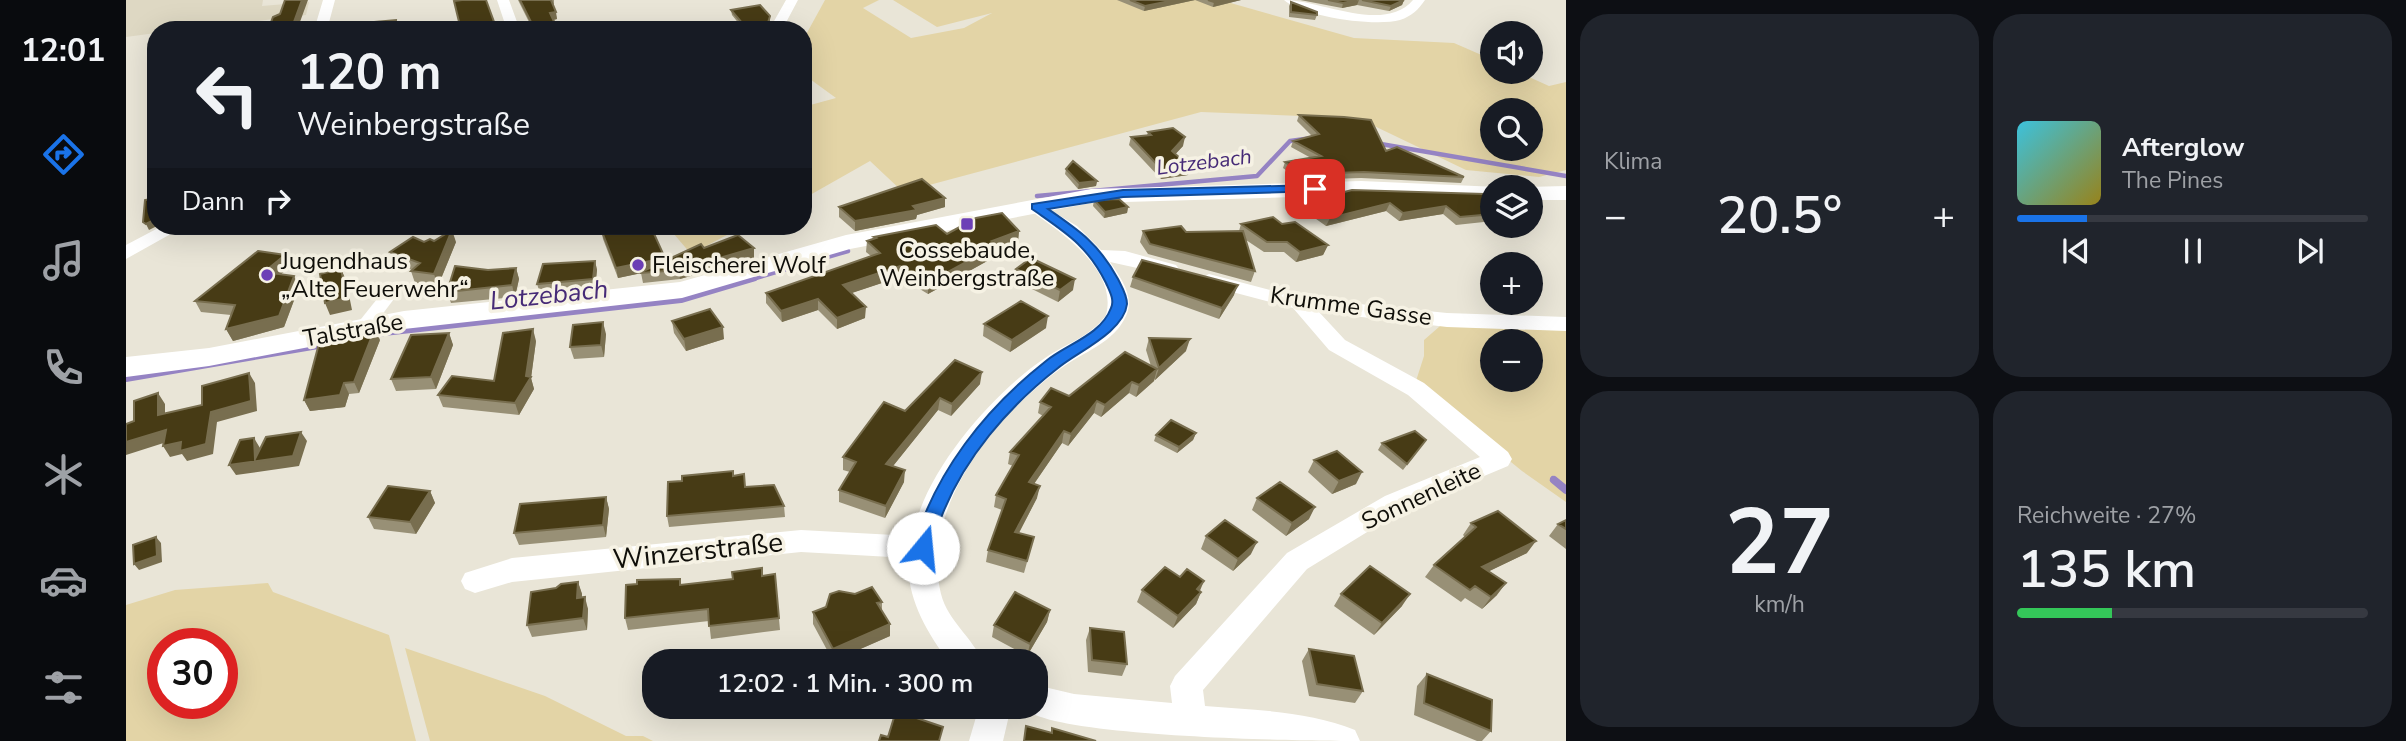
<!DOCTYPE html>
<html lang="de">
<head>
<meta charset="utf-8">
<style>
	:root { --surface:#171b24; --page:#20242c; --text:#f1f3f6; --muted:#9ea1a6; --line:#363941; --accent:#1a73e8 }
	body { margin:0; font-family:"Nunito Sans",sans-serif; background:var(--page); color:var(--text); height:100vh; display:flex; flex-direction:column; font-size:26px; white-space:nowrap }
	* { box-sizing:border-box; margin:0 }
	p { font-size:23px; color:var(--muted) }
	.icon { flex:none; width:38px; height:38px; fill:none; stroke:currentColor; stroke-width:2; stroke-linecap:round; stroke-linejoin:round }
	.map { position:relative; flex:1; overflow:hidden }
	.sheet { display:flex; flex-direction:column; gap:14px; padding:14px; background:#0d0f14; width:840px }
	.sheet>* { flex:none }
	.banner { position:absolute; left:21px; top:21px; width:665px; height:214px; border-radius:28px; box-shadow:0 7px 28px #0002; background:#171b24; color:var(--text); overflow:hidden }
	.tools { position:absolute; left:1354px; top:21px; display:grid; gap:14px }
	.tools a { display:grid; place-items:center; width:63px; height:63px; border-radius:50%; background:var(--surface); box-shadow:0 7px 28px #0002; font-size:35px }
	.speed { position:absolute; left:21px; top:628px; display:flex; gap:14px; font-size:35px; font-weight:700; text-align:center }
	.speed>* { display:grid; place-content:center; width:91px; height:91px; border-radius:50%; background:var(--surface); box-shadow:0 7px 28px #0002; line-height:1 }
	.speed .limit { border:10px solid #d22; background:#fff; color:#111 }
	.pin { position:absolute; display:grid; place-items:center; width:60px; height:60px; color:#fff; margin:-30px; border-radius:14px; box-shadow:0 4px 10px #0006 }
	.me { position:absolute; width:77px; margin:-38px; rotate:17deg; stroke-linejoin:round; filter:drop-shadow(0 0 5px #0008) }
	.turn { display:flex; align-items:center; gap:24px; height:147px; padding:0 35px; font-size:32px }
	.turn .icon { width:91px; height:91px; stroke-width:2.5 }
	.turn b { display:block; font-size:49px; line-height:60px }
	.then { display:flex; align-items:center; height:66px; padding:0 35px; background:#0003; gap:14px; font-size:26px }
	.big { font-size:52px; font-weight:600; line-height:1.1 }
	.sheet .tile { flex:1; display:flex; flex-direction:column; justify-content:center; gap:10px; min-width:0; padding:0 24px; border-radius:28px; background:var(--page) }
	.sheet .dial { align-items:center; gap:0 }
	.dial b { font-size:91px; line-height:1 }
	.song { display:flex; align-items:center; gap:21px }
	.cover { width:84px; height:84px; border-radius:10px; background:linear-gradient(135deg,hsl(190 70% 55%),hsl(50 70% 35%)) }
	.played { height:7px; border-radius:4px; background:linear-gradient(90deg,var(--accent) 20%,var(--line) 20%) }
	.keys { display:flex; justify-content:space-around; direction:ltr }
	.heat { display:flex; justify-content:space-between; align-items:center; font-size:38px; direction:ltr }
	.charge { height:10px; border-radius:5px; background:linear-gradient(90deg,#34c759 27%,var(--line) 0) }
	.sheet .tiles { flex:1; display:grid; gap:14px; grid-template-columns:repeat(2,1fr) }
	.trip { position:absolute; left:516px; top:649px; width:406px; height:70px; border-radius:28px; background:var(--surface); box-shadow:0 7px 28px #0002; font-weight:600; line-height:70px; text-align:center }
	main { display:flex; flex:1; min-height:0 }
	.menu { display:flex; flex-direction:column; width:126px; justify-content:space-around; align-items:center; background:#090b0e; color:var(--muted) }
	.menu .icon { width:49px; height:49px }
	.menu .on { color:var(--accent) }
	.menu b { font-size:32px; color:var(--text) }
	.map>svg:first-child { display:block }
</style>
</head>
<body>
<main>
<nav class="menu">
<b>12:01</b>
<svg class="icon on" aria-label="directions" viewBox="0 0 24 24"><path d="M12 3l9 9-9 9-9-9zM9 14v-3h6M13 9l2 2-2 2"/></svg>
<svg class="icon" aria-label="music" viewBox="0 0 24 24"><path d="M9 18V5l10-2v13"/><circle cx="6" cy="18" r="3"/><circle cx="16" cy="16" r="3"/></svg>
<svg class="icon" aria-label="phone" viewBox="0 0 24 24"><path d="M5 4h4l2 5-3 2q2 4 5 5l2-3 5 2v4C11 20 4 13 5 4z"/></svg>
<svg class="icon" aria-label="climate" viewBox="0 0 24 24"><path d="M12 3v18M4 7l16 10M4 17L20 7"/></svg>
<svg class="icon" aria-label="car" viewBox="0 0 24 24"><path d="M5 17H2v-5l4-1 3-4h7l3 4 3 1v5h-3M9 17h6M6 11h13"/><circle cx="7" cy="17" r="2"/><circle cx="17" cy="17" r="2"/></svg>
<svg class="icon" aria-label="filters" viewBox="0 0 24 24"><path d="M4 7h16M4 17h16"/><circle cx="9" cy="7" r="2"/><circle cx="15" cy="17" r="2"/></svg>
</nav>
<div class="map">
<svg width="1440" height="741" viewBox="0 0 1440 741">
	<rect width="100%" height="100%" fill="#e9e5d7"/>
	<path fill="#ded8c3" d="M0 0H137L136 6 183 2 180 15 59 30H30V33L0 37Z"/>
	<path fill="#e3d4a6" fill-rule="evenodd" d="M699 0H753L737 8 785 38 838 28 866 13 811 27 767 0H1094L1228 38 1328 43 1367 60V72H1392L1423 86 1440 82V170L1413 177 1340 170 1242 123 1199 117 1075 112 777 192 744 161 677 199V107L710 98 677 74V40ZM1367 110H1405V149H1367Z
		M541 226H618L565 254Z
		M1321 320 1440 324V502L1396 471 1289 384 1298 356V340ZM1367 341H1405V380H1367Z
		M142 583 147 592 263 635 290 741H0V605L49 590ZM96 644V704H37V644Z
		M279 648 419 696 500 736H517L527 741H304Z"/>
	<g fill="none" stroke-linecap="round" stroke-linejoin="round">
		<path stroke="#9583c3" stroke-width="4.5" d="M1249 143 1440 176
			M911 196 1131 176 1164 141 1186 138
			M623 280 722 251"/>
		<path stroke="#9583c3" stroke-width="6" d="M249 334 555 300 629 278
			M0 379 198 345
			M1427 479 1431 482"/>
		<path stroke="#9583c3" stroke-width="8" d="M1428 480 1440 490"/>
		<path fill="#fff" fill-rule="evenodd" d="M269 282 277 287 243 332H231L229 328 231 324 263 284Z"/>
		<path fill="#fff" fill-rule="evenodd" d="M197 0H209L201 30H188Z
			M371 0H383L394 30H381Z
			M660 0H672L656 30H643Z
			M1158 0C1195 0 1258 34 1287 0H1299C1292 10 1286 16 1274 20 1249 27 1178 17 1158 0Z
			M911 202 951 226 975 250 999 251 1050 265 1053 269 1043 275 984 262C995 278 1009 297 1000 316 988 343 957 352 934 369 869 416 794 508 815 594 822 621 846 637 857 662H823C801 633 779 596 783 558L675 552 386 582 349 593 339 589 335 581 339 573 386 558 675 530 787 536C797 473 867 393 919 358 939 344 966 336 980 315 992 270 936 233 905 211L902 207Z
			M36 226H59L0 259V245Z
			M1083 274 1175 298 1321 313 1440 317V331L1321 327 1193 312 1219 340 1298 383 1382 452 1386 459 1382 466 1277 510 1181 569 1077 690 1079 706C1128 710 1183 711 1229 730L1234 741C1186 741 919 738 897 707H910V685L948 694 1046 703 1044 686 1049 676 1161 553 1259 496 1354 457 1282 395 1203 350 1167 308 1076 284 1073 280Z
			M853 707H885L877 741H843Z"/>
		<path fill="#fff" fill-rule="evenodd" d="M1235 181 1372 187H1367V200L1235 195 965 203 724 249 556 298 278 329 83 366 0 377V357L83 348 278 311 554 282 720 235 965 189Z
			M1440 186V200H1405V187H1400Z"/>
	</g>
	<path fill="#989076" d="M392 0H428V4H427L431 19 428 20 432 30H407Z
		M991 0H1115L1087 7 1069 0 1018 11Z
		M1174 0H1278L1276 5 1263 11 1231 5 1216 8Z
		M1165 2 1191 15 1189 20 1163 17V6Z
		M605 10 644 16V22L643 26 655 30H618L606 15Z
		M1173 115 1260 151 1338 177 1335 183 1235 178 1174 180 1157 168 1159 162 1185 158 1165 147 1167 141 1186 136 1171 121Z
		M1022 132 1057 146 1049 154 1062 175 1035 179 1003 145 1005 137 1021 135Z
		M940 169 971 181 970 186 952 189 939 174Z
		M819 198V207L791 215 790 219 729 231 713 217V207Z
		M968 200 1002 207 1001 213 978 218 967 206Z
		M1179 202 1367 203V221L1330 225 1317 214 1273 221 1260 211 1200 226 1176 209Z
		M1115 224H1156L1202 245 1197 255 1170 262 1158 252H1138L1120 240 1129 271 1125 282 1022 254 1014 242 1017 231 1060 232 1113 231Z
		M486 226H510L511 229 539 258V261L578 248H628V258L554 279 517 283 515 273 492 278 477 239 475 229 486 227Z
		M893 231 892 241 873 248 872 255 802 294 774 277 725 293 739 318 711 329 692 310 656 322 640 303V293L745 256 740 252 741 241 748 239V237Z
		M308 241 330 242 312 286 289 283 285 271 286 270 269 263 264 252 298 242Z
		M159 255 165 266 155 274 173 287 158 327 107 341 100 329 105 315 75 312 69 301Z
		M469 261 471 270 469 288 414 293 411 284Z
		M390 268 393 279 389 297 325 303 321 292Z
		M890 269 947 290 932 302 888 280Z
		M1007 277 1108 295 1093 319 1004 287Z
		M546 321 598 339 560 351 548 333Z
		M858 324 920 328 884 352 857 336Z
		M323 333 327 345 310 389 270 391 265 379Z
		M480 334 478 357 448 359 444 347Z
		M1023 338 1060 351 1029 380V378L1028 381 1010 397 1003 393 975 417 968 413 942 446 936 443 908 484 911 498 893 533 908 537 898 573 860 562 862 550 876 510 868 507 870 495 887 466 882 464 884 452 917 416 912 413 914 402 943 396 1025 366 1020 350Z
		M254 340 233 393 223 394 219 407 184 411 178 400Z
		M410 341 405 378 408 389 393 415 317 407 312 395 368 381Z
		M829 360 854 384 825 416 812 410 767 466 778 482 759 518 713 502V490L724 472 717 470V457L779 411Z
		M1070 433 1067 440 1051 453 1028 441 1030 435Z
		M1300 440 1277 470 1252 450 1256 443Z
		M1188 460 1230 484 1206 494 1182 472Z
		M607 471 608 475 619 487 658 506 659 517 543 527 541 516 556 481Z
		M304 491 309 503 290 534 248 529 242 517Z
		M480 497 483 509 480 537 393 545 388 533Z
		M1131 498 1183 519 1160 536 1126 510Z
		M1440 520V549L1423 536 1432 524Z
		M1345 523 1401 553 1363 571 1371 595 1356 609 1339 598 1335 602 1299 577 1308 565 1339 537 1337 535Z
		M1080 536 1125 554 1107 571 1075 549Z
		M649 574 654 630 585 639 583 621 502 630 499 618 554 579 555 585Z
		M452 582 456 594V597L462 609 461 630 406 637 401 625 430 588Z
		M1016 590 1074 591 1075 592 1070 604 1047 628 1011 602Z
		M1215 594 1276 606 1248 635 1208 606Z
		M756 602V611L764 624V636L707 661 687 624V612Z
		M924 610 921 622 901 656 866 637 868 625Z
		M964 628 1001 664 996 676 962 672 960 640Z
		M1183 649 1237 691 1229 703 1183 696 1176 661Z
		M1301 674 1365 731 1356 741H1351L1288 715 1291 686Z"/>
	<path fill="#786e4f" d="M176 0H182L171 30H165Z
		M1049 0H1069L1018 11 1019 6Z
		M1097 0H1115L1087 7 1088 2Z
		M1233 0 1231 5 1216 8 1217 3Z
		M1278 0 1276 5 1263 11 1265 6Z
		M430 12 431 19 426 20 424 13Z
		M644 16V22L642 29 654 27 655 30H639Z
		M1059 137 1057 146 1044 160 1046 151Z
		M1064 167 1062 175 1035 179 1037 171Z
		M971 181 970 186 952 189 953 183Z
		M819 198V207L791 215 790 219 729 231V221Z
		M1264 203 1260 211 1200 226 1204 218Z
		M1320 206 1317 214 1273 221 1277 213Z
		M1002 207 1001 213 978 218 979 212Z
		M30 219V226H31L23 230 20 224Z
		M79 226H98L82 233Z
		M326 230 330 242 312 286 308 274Z
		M893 231 892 241 873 248 872 255 802 294V283L866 241Z
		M1202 245 1197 255 1170 262 1174 252Z
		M628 248V258L554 279 552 270Z
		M159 255 165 266 144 283 138 272Z
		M539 258 540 268 492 278 490 268Z
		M469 261 471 270 469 288 467 279Z
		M774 266V277L717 296V285Z
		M390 268 393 279 389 297 386 285Z
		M215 269 220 280 226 310 204 315 199 303Z
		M168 276 173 287 158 327 107 341 100 329Z
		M949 279 947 290 932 302 934 290Z
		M1112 285 1108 295 1093 319 1096 308Z
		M692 299V310L656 322 655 311Z
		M740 307 739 318 711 329V318Z
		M922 316 920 328 884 352 886 340Z
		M477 322 480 334 478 357 475 345Z
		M597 327 598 339 560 351 558 339Z
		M249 328 254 340 233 393 228 382Z
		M407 329 410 341 405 378 408 389 393 415 389 403 400 376Z
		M323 333 327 345 310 389 305 377Z
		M1064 339 1060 351 1029 380 1033 368Z
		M1031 369 1028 381 1010 397 1013 385Z
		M856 372 854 384 825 416 826 404Z
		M123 373 129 383 131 411 91 422 87 454 61 461 56 454 44 457 37 446 55 442Z
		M1006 382 1003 393 975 417 979 405Z
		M218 383 223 394 219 407 184 411 178 400Z
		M32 393 39 404V425L32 415Z
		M814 398 812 410 759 476 760 464Z
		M971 401 968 413 942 446 945 434Z
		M40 430 47 440 0 455V442Z
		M938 431 936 443 901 494 903 482Z
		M175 432 181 441 173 466 110 475 103 465 129 459 128 438 134 448 135 461Z
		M1070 433 1067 440 1051 453 1053 447Z
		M779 470 778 482 759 518 760 506Z
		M1236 472 1230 484 1206 494 1213 481Z
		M914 486 911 498 887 544 889 532Z
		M304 491 309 503 290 534 284 522Z
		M480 497 483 509 480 537 477 525Z
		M1189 507 1183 519 1160 536 1166 523Z
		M30 537 35 543 36 562 13 570 8 564Z
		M1410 541 1401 553 1347 579 1356 567Z
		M1131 542 1125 554 1107 571 1112 559Z
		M1078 581 1073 593 1071 589Z
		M452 582 456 594 455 610 451 598Z
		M1380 583 1371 595 1356 609 1365 597Z
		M1075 592 1070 604 1047 628 1052 616Z
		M1284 594 1276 606 1248 635 1256 623Z
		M459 597 462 609 461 630 457 618Z
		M924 610 921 622 901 656 904 644Z
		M764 624V636L707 661V649Z"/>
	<path fill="#473b15" stroke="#786e4f" stroke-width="2" d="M159 0H176L165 30H142L147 17 154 14Z
		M336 0H360L371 30H335L328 1Z
		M394 0H425L430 12 424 13 432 30H409Z
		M1004 0H1049L1019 6Z
		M1082 0H1097L1088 2Z
		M1202 0H1231L1217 3Z
		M1236 0H1278L1265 6Z
		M1165 2 1191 12V15L1165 12Z
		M634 5 644 16 641 26 654 27 639 30H622L605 10Z
		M270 20 269 30H249V22Z
		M1173 115 1218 117 1245 120 1260 151 1271 147 1338 177 1238 172 1176 174 1159 162 1195 156 1167 141 1193 134Z
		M1047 128 1059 137 1046 151 1064 167 1037 171 1005 137 1025 135 1022 132Z
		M947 161 971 181 953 183 940 169Z
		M796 179 819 198 787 206 791 210 729 221 713 207Z
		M1226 190 1358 194 1367 203V214L1334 217 1320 206 1277 213 1264 203 1204 218 1179 202Z
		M30 198V219L20 224 17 222 19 200Z
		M993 199 1002 207 979 212 968 200Z
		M876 213 893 231 866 241 873 244 802 283 774 266 717 285 740 307 711 318 692 299 655 311 640 293 754 253 741 241 750 238 748 237 810 225 821 234 850 218Z
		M1147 217 1156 224 1169 222 1202 245 1174 252 1161 242H1141L1115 224Z
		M487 226H510L511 229 525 227 539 258 490 268 475 229Z
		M1055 226 1060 232 1117 231 1129 271 1024 244 1017 231Z
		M326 230 308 274 285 271 294 263 264 252 287 237 298 242 304 239 308 241Z
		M612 235 628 248 552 270 515 273V272L575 244 578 248Z
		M132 251 159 255 138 272 168 276 153 316 100 329 109 305 69 301Z
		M905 258 949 279 934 290 890 269Z
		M1016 260 1112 285 1096 308 1007 277Z
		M469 261 467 279 411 284 417 264Z
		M329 266 362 270 390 268 386 285 321 292Z
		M215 269 221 298 199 303 194 274Z
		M895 301 922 316 886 340 858 324Z
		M584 309 597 327 558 339 546 321Z
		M477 322 475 345 444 347 447 325Z
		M249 328 228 382 218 383 214 395 178 400 195 336Z
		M407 329 400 376 405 377 389 403 312 395 326 376 368 381 377 333Z
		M323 333 305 377 265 379 285 335Z
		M1023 338 1064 339 1033 368Z
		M999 352 1031 369 1013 385 1006 382 979 405 971 401 945 434 938 431 903 482 914 486 889 532 908 537 901 561 862 550 880 499 870 495 893 455 884 452 925 407 914 402 925 388 943 396Z
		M829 360 856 372 826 404 814 398 760 464 779 470 760 506 713 490 730 462 717 457 758 402 779 411Z
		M123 373 125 401 85 412 80 444 54 451 55 442 37 446 40 430 0 442V424L8 421V401L32 393V415L76 405V386Z
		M1045 420 1070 433 1053 447 1030 435Z
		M1289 431 1300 440 1281 464 1256 443Z
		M175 432 167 456 103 465 114 440 128 438 129 459 140 437Z
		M1211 451 1236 472 1213 481 1188 460Z
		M607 471V476L618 474 619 487 648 485 658 506 541 516 542 482 556 481V476Z
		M1154 482 1189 507 1166 523 1131 498Z
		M262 486 304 491 284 522 242 517Z
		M480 497 477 525 388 533 394 504Z
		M1372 511 1410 541 1356 567 1380 583 1365 597 1349 586 1344 590 1308 565 1350 527 1345 523Z
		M1099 520 1131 542 1112 559 1080 536Z
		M1440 520V529L1432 524Z
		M30 537 31 556 8 564 7 545Z
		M1244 566 1284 594 1256 623 1215 594Z
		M1039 567 1054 577 1061 569 1078 581 1071 589 1075 592 1052 616 1016 590Z
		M636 568V576L649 574 653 618 583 626 582 609 499 618 500 585 511 584V580L554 579V585L607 579 606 572Z
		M452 582 451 598 459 597 457 618 401 625 405 592 430 588 435 584Z
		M746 587 756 602 751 603 764 624 707 649 687 612 700 607 704 594 713 591 729 594Z
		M889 592 924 610 904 644 868 625Z
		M964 628 998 632 1001 664 966 660Z
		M1183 649 1228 656 1237 691 1191 684Z
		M1301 674 1366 700 1365 731 1298 703Z
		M770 711 817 727 813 741H753L755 735 762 737Z
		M900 726 926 733V728L970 741H898Z"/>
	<path fill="#1a73e8" stroke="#114b97" stroke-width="2" d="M1189 185 1195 189 1193 191 997 197 922 209C954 231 973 244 992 279 996 287 1001 295 1001 304 998 332 951 352 932 368 883 406 837 459 815 518 810 530 810 542 804 553H790L787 548C809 472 859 409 920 361 941 344 975 335 985 308 989 300 983 290 980 283 961 245 940 233 906 209V204L997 190Z"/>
	<g fill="#6c3fb6" stroke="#f6f2e4" stroke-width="2.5">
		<rect x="834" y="217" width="14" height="14" rx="3.5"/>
		<circle cx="512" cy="265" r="7"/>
		<circle cx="141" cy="275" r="7"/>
	</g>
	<g text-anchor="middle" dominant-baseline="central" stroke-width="7" stroke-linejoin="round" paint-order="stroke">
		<g font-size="21" font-style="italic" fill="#462a77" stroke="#f6f2e4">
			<text transform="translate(1078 162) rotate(-7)">Lotzebach</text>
		</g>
		<g font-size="24" fill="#0f0e09" stroke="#f6f2e4" text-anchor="start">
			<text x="841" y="250" text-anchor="middle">Cossebaude,<tspan x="841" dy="28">Weinbergstraße</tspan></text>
			<text x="155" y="261">Jugendhaus<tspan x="155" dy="28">„Alte Feuerwehr“</tspan></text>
			<text x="526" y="265">Fleischerei Wolf</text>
		</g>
		<g font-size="24" fill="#0f0e09" stroke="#f6f2e4">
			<text transform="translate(1225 306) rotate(8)">Krumme Gasse</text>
			<text transform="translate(227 330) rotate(-10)">Talstraße</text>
			<text transform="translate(1295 496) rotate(-25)">Sonnenleite</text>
		</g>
		<g font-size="26" font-style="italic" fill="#462a77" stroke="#f6f2e4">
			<text transform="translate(423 295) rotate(-6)">Lotzebach</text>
		</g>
		<g font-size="28" fill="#0f0e09" stroke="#f6f2e4">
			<text transform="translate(572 551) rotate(-6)">Winzerstraße</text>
		</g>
	</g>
</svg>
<div class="tools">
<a><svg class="icon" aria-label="sound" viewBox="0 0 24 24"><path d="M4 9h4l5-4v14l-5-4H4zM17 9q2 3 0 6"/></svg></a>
<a><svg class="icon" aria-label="search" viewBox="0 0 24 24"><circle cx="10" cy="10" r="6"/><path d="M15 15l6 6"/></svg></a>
<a><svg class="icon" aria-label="layers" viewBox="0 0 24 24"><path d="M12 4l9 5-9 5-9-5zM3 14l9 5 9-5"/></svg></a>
<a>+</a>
<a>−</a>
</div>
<div class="speed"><div class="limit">30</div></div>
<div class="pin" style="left:1189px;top:189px;background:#d93025"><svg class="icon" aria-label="arrive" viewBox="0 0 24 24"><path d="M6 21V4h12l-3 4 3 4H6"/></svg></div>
<svg class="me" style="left:797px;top:548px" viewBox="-20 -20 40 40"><circle r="19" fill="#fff"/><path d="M0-13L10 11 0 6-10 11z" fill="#1a73e8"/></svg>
<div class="trip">12:02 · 1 Min. · 300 m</div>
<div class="banner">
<div class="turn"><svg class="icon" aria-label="left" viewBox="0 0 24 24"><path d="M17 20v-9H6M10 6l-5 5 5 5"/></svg><div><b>120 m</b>Weinbergstraße</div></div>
<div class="then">Dann<svg class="icon" aria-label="right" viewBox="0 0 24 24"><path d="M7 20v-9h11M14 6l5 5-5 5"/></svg></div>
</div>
</div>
<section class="sheet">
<div class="tiles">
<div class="tile"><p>Klima</p>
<div class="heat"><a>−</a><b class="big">20.5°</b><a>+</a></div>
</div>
<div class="tile">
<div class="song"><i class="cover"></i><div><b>Afterglow</b><p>The Pines</p></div></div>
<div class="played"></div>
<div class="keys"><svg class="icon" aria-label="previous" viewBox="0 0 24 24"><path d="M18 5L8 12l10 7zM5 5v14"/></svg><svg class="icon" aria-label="pause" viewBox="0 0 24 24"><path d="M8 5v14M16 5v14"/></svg><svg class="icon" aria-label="next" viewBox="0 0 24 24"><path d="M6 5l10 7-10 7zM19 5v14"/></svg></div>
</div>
<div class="tile dial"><b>27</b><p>km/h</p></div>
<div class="tile"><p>Reichweite · 27%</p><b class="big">135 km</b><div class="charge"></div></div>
</div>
</section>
</main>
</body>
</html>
